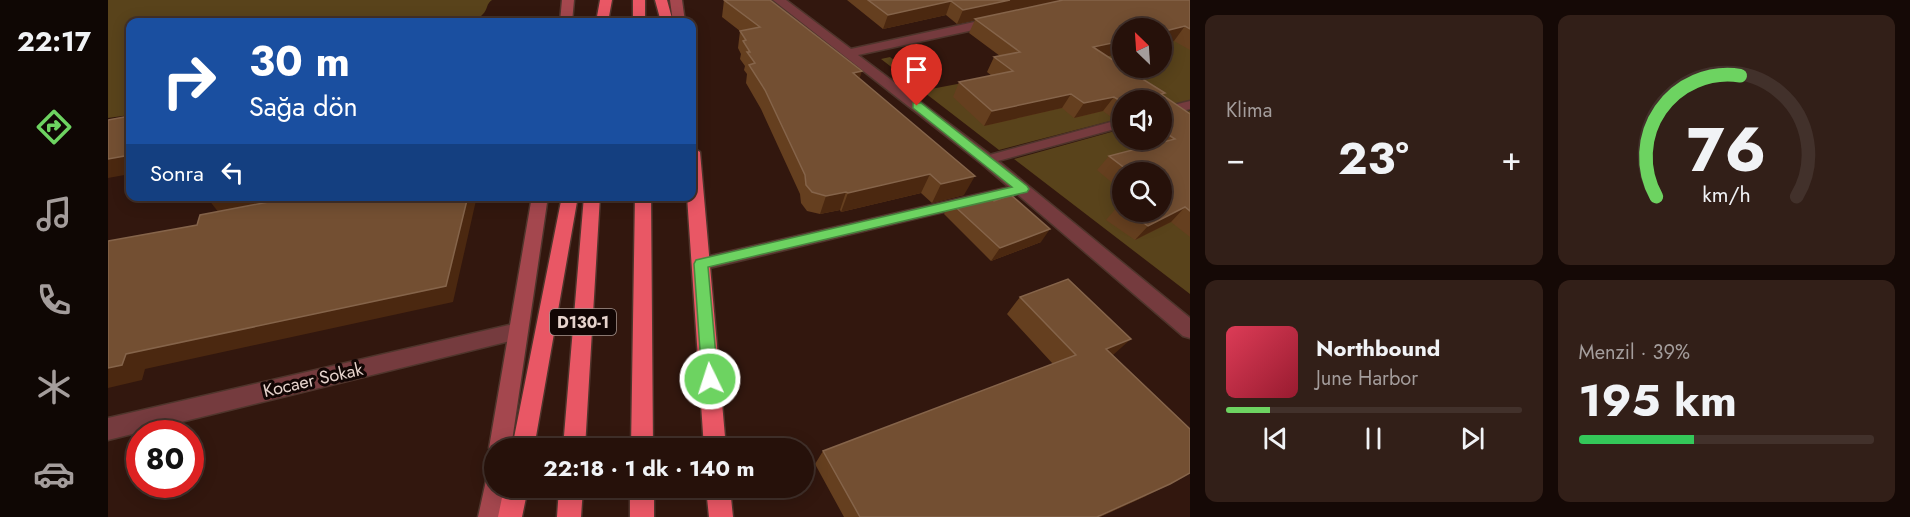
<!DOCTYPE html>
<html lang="tr">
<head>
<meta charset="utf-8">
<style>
	:root { --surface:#26110a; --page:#321f18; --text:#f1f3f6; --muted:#a49d9c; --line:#42312b; --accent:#6dd361 }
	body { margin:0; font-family:Jost,sans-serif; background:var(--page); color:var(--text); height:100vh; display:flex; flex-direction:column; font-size:22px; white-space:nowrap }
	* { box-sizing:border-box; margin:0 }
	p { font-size:20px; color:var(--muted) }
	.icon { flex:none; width:33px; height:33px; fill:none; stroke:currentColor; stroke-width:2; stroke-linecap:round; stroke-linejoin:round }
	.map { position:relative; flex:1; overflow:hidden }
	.panel { display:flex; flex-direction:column; gap:15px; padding:15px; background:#150906; width:720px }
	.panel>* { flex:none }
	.top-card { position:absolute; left:18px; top:18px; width:570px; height:183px; border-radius:12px; box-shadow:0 3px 15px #0003,0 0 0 2px var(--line); background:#1a4fa0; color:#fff; overflow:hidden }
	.needle { width:39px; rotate:335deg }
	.controls { position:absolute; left:1004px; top:18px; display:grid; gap:12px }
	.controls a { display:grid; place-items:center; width:60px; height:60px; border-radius:50%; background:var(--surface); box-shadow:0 3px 15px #0003,0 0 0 2px var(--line); font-size:30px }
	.speed { position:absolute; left:18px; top:420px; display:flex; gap:12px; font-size:30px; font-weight:700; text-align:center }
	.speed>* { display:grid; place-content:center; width:78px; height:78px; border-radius:50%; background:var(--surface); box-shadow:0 3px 15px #0003,0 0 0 2px var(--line); line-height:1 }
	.speed .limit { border:9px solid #d22; background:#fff; color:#111 }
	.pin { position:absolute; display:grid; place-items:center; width:51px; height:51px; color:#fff; margin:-62px -26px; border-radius:50% 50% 50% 0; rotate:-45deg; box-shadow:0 0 6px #0007 }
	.pin .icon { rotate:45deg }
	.me { position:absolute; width:66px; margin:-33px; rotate:356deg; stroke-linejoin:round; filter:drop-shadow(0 0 4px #0008) }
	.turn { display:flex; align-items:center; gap:21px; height:126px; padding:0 24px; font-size:27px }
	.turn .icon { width:78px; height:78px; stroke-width:2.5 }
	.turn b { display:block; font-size:42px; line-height:51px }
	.then { display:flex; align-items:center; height:57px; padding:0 24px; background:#0003; gap:12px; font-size:22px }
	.big { font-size:45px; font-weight:700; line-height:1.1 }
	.panel .card { flex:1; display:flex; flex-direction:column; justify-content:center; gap:9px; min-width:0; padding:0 21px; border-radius:12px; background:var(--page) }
	.panel .dial { align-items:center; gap:0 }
	.dial svg { height:156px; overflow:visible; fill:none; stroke:var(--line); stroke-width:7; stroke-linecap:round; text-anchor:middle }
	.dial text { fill:var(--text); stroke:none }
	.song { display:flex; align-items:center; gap:18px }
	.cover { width:72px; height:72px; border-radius:9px; background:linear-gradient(135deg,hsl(350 70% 55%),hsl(350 70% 35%)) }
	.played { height:6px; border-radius:3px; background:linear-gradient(90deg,var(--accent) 15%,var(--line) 15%) }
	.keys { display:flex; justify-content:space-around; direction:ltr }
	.heat { display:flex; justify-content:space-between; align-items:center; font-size:33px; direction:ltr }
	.charge { height:9px; border-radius:4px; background:linear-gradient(90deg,#34c759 39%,var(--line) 0) }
	.panel .tiles { flex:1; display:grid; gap:15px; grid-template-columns:repeat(2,1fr) }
	.trip { position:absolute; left:376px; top:438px; width:330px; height:60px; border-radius:30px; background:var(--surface); box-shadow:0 3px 15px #0003,0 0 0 2px var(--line); font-weight:700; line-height:60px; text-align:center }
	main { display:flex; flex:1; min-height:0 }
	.dock { display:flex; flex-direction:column; width:108px; justify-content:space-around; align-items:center; background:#0f0704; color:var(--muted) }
	.dock .icon { width:42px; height:42px }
	.dock .active { color:var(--accent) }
	.dock b { font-size:27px; color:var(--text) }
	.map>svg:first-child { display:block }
</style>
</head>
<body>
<main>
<nav class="dock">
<b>22:17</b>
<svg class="icon active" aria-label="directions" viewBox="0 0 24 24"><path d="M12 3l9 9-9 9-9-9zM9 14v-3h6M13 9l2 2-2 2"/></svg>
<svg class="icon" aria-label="music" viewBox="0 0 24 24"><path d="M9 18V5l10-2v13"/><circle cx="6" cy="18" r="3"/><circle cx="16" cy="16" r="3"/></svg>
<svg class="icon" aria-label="phone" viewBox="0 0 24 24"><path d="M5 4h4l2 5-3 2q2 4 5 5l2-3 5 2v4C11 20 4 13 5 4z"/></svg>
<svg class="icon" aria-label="climate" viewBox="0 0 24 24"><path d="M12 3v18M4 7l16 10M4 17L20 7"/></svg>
<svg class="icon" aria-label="car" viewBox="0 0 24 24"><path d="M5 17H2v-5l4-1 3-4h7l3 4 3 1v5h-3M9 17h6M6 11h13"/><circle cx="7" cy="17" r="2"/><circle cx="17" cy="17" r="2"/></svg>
</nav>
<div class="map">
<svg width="1082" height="517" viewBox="0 0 1082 517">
	<rect width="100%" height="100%" fill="#32170e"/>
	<path fill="#59431b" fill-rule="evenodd" d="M0 0H384C378 4 380 9 375 14 370 21 358 21 350 22H22V115L0 118Z
		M1082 37V100L1053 108V100H1014V118L891 150 773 59 782 57 823 89 1014 53V68H1053V44Z
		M1082 111V294L906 159 1014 129V140H1053V119ZM1014 172H1053V212H1014Z"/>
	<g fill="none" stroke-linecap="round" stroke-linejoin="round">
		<defs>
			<path id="lane" d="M1082 101V109L1053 116V108Z
				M1014 119V127L879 164 873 160 874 157Z
				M914 184 921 189 919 192 593 270 588 268 585 264 588 260 593 258Z"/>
			<path id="street" d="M665 0H678L743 49 889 17 893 18V24L750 55 884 156 1082 318V338L1075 336 874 164Z
				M410 323 417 325 420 331 417 337 410 339 0 440V418Z"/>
			<path id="secondary" d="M454 0H466L464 22H452Z
				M562 0H574L577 22H565Z
				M424 196H440L403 448H387V457L381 448Z
				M387 472V488H398L394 517H370L379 476Z"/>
			<path id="highway" d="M492 0H504L500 22H488Z
				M525 0H537V22H525Z
				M547 0H559L565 22H553Z
				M584 147 592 152 618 448H596L579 196H584Z
				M454 196H470L426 448H404Z
				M476 196H492L477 448H455Z
				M527 196H543L545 448H523Z
				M396 488H420L414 517H390Z
				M451 488H475L473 517H449Z
				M522 488H546V517H522Z
				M598 488H622L625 517H601Z"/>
		</defs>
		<use href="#lane" stroke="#4f352c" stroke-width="3"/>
		<use href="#street" stroke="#4f352c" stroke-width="3"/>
		<use href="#secondary" stroke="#4f352c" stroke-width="3"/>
		<use href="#highway" stroke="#4f352c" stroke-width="3"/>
		<use href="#lane" fill="#753b3e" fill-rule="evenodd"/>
		<use href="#street" fill="#753b3e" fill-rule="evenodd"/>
		<use href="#secondary" fill="#a4474e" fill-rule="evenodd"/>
		<use href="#highway" fill="#e95765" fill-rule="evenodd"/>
	</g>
	<path fill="#653f1f" d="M616 0 752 79 856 195 824 203 813 193 733 212 732 210 712 214 699 211 693 203 692 194 653 109 638 83 639 74 636 70 637 66 632 59 633 54 630 48 632 31 614 17Z
		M739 0H1082V50L1066 41 1053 44V28H1014V53L999 56 1057 93 1055 96 1082 114V237L1063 222 1027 240 998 220 1011 205 1014 203V212H1053V172H1014V191L989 170 1001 156 1042 145 1034 140H1053V100H1014V117L1006 119 995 111 966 118 954 108 876 126 845 97 851 82 884 76 879 72 886 57 892 56 861 33 867 20 849 24 838 15 775 29Z
		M842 202 933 242 883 261 836 214Z
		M912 297 1004 355 1038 496 992 517H736L707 464 715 451 945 364 899 314Z"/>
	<path fill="#4b2810" d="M902 0H960L867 19V20L849 24 855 10Z
		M843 1 838 15 775 29 780 15Z
		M1077 26 1066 41 1053 44V32Z
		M1014 41V53L976 62 985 47Z
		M754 71 748 90 745 73Z
		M963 94 954 108 876 126 884 111Z
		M1006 97 995 111 966 118 976 103Z
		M1014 108V117L1006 119Z
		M22 155V174L0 178V159Z
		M822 174 813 193 733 212 740 193Z
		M867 176 856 195 824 203 833 184Z
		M738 192 732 210 712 214 718 196Z
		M98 196H201L111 213Z
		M360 196H369L345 302 37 369 34 380 0 388V368L18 354Z
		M1077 207 1063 222 1027 240 1040 226Z
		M942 229 933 242 883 261 892 248Z
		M1023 339 1005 355 980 365 998 349Z
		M1062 484 1038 496 992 517H989Z"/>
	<path fill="#734f32" stroke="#85644a" stroke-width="1.5" d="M616 0H662L754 71 745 73 867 176 833 184 822 174 740 193 738 192 718 196 704 192 698 185 697 175 657 90 641 65 647 63 639 52H642L635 41 638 40 632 31 652 27Z
		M760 0H902L855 10 843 1 780 15Z
		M955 0H1082V29L1077 26 1053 32V28H1014V41L985 47 1014 66V68H1017L1057 93 1053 94 1082 114V211L1077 207 1040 226 1020 212H1053V172H1022L1001 156 1067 139 1053 130V100H1014V102L1006 97 976 103 963 94 884 111 851 82 905 71 886 57 912 52 867 19Z
		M22 116V155L0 159V120Z
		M876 194 886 201 903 195 942 229 892 248 842 202Z
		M192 196H360L338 286 18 354 14 365 0 368V241L89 225 92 215Z
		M960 279 1023 339 998 349 1082 429V473L1062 484 989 517H752L715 451 968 355 912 297Z"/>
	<path fill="#6dd361" stroke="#47893f" stroke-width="1.5" d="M805 103H813L919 186 921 189 919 192 600 267 610 379 607 384 602 386 596 384 594 379 586 264 588 260 904 187 805 108Z"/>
	<g text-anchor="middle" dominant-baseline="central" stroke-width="6" stroke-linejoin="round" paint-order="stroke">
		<rect fill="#120604" stroke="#a69690" stroke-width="1.5" x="442" y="309" width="66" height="26" rx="4.5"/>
		<g font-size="16" font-weight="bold" fill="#e6d3cc">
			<text x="475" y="322">D130-1</text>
		</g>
		<g font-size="18" fill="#e6d3cc" stroke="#120604">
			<text transform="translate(205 380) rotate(-13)">Kocaer Sokak</text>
		</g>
	</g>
</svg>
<div class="controls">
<a><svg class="needle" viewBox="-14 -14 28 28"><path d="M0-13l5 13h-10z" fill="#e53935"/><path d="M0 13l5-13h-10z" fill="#a49d9c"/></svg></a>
<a><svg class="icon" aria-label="sound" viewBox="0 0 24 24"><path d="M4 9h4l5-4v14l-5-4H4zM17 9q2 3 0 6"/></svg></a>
<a><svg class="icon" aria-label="search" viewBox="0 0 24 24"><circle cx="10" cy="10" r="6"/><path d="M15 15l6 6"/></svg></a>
</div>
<div class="speed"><div class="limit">80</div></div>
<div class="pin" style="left:809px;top:106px;background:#d93025"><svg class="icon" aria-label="arrive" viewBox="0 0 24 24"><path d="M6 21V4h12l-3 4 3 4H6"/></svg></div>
<svg class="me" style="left:602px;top:379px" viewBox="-20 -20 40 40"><circle r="17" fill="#6dd361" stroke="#fff" stroke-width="3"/><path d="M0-11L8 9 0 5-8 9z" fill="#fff"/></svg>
<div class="trip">22:18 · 1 dk · 140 m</div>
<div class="top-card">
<div class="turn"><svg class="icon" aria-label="right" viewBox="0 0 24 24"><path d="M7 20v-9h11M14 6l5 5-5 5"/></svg><div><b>30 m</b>Sağa dön</div></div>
<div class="then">Sonra<svg class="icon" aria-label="left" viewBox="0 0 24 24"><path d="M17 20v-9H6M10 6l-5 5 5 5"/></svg></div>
</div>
</div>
<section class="panel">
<div class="tiles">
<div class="card"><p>Klima</p>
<div class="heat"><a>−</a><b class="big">23°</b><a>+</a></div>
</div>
<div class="card dial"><svg viewBox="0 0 100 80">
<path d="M14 69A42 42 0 1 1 86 69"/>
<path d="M14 69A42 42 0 0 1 57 7" stroke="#6dd361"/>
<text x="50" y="56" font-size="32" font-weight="700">76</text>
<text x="50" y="72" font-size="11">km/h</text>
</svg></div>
<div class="card">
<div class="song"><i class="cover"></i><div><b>Northbound</b><p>June Harbor</p></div></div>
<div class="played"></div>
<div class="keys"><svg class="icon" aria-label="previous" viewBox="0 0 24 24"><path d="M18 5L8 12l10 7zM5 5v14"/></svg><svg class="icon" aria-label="pause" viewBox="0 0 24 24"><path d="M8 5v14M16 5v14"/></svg><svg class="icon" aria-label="next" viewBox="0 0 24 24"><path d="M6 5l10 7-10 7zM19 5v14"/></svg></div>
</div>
<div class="card"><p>Menzil · 39%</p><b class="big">195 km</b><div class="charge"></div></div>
</div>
</section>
</main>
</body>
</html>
